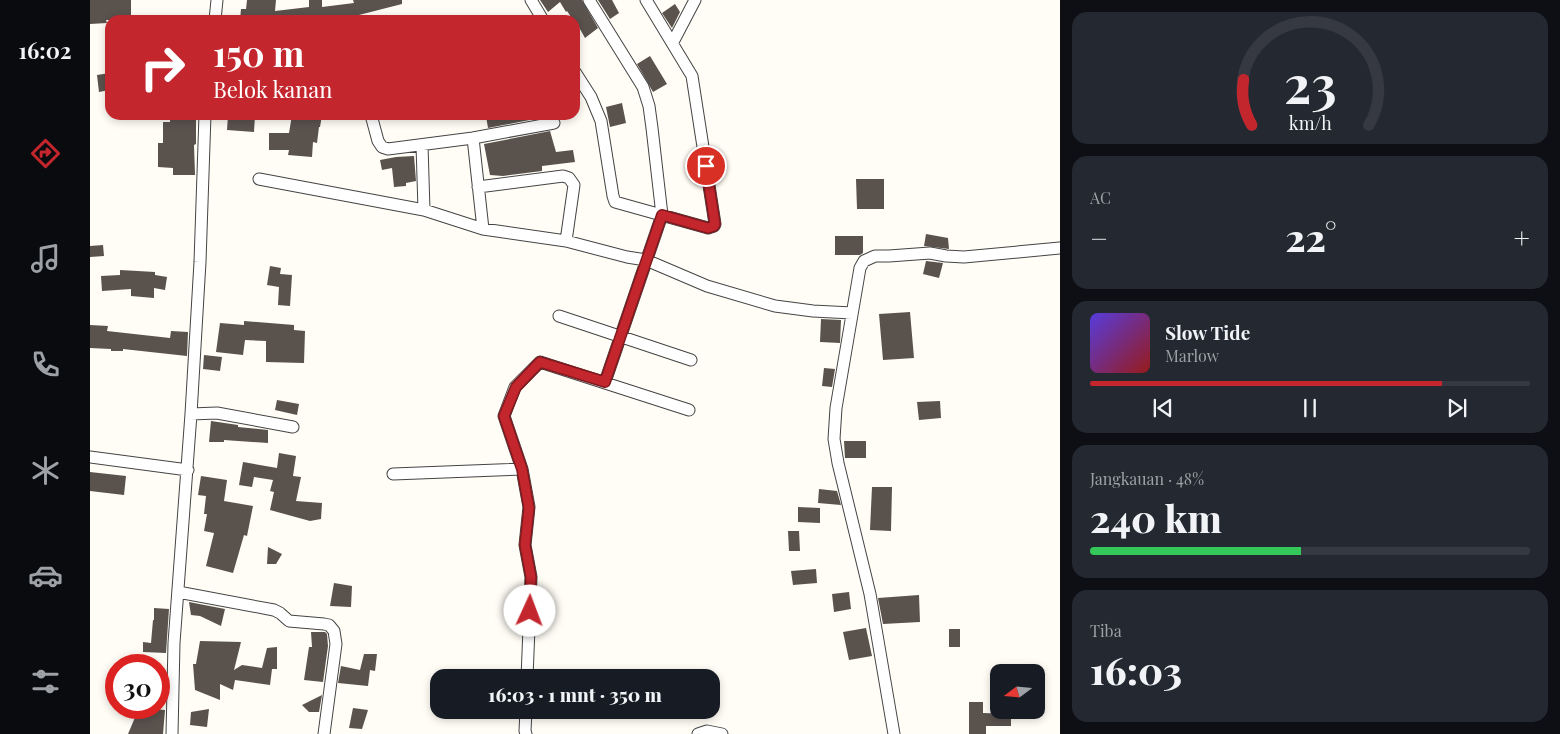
<!DOCTYPE html>
<html lang="id">
<head>
<meta charset="utf-8">
<style>
	:root { --surface:#171b24; --page:#242831; --text:#f1f3f6; --muted:#9ea1a6; --line:#363941; --accent:#c4262e }
	body { margin:0; font-family:"Playfair Display",serif; background:var(--page); color:var(--text); height:100vh; display:flex; flex-direction:column; font-size:19px; white-space:nowrap }
	* { box-sizing:border-box; margin:0 }
	p { font-size:16px; color:var(--muted) }
	.icon { flex:none; width:28px; height:28px; fill:none; stroke:currentColor; stroke-width:2; stroke-linecap:round; stroke-linejoin:round }
	.map { position:relative; flex:1; overflow:hidden }
	.side { display:flex; flex-direction:column; gap:12px; padding:12px; background:#0d0f14; width:500px }
	.side>* { flex:none }
	.guide { position:absolute; left:15px; top:15px; width:475px; height:105px; border-radius:15px; box-shadow:0 2px 8px #0003; background:#c4262e; color:#fff; overflow:hidden }
	.needle { width:32px; rotate:254deg }
	.controls { position:absolute; left:900px; top:664px; display:grid; gap:10px }
	.controls a { display:grid; place-items:center; width:55px; height:55px; border-radius:10px; background:var(--surface); box-shadow:0 2px 8px #0003; font-size:25px }
	.speed { position:absolute; left:15px; top:654px; display:flex; gap:10px; font-size:25px; font-weight:700; text-align:center }
	.speed>* { display:grid; place-content:center; width:65px; height:65px; border-radius:50%; background:var(--surface); box-shadow:0 2px 8px #0003; line-height:1 }
	.speed .limit { border:8px solid #d22; background:#fff; color:#111 }
	.pin { position:absolute; display:grid; place-items:center; width:42px; height:42px; color:#fff; margin:-21px; border:2px solid #fff; border-radius:50%; box-shadow:0 1px 5px #0007 }
	.me { position:absolute; width:55px; margin:-28px; rotate:2deg; stroke-linejoin:round; filter:drop-shadow(0 0 4px #0008) }
	.turn { display:flex; align-items:center; gap:18px; height:105px; padding:0 25px; font-size:22px }
	.turn .icon { width:65px; height:65px; stroke-width:2.5 }
	.turn b { display:block; font-size:35px; line-height:42px }
	.big { font-size:38px; font-weight:800; line-height:1.1 }
	.side .widget { flex:1; display:flex; flex-direction:column; justify-content:center; gap:8px; min-width:0; padding:0 18px; border-radius:15px; background:var(--page) }
	.side .dial { align-items:center; gap:0 }
	.dial svg { height:130px; overflow:visible; fill:none; stroke:var(--line); stroke-width:7; stroke-linecap:round; text-anchor:middle }
	.dial text { fill:var(--text); stroke:none }
	.song { display:flex; align-items:center; gap:15px }
	.cover { width:60px; height:60px; border-radius:8px; background:linear-gradient(135deg,hsl(250 70% 55%),hsl(0 70% 35%)) }
	.played { height:5px; border-radius:2px; background:linear-gradient(90deg,var(--accent) 80%,var(--line) 80%) }
	.keys { display:flex; justify-content:space-around; direction:ltr }
	.heat { display:flex; justify-content:space-between; align-items:center; font-size:28px; direction:ltr }
	.charge { height:8px; border-radius:4px; background:linear-gradient(90deg,#34c759 48%,var(--line) 0) }
	.trip { position:absolute; left:340px; top:669px; width:290px; height:50px; border-radius:15px; background:var(--surface); box-shadow:0 2px 8px #0003; font-weight:800; line-height:50px; text-align:center }
	main { display:flex; flex:1; min-height:0 }
	.menu { display:flex; flex-direction:column; width:90px; justify-content:space-around; align-items:center; background:#090b0e; color:var(--muted) }
	.menu .icon { width:35px; height:35px }
	.menu .selected { color:var(--accent) }
	.menu b { font-size:22px; color:var(--text) }
	.map>svg:first-child { display:block }
</style>
</head>
<body>
<main>
<nav class="menu">
<b>16:02</b>
<svg class="icon selected" aria-label="directions" viewBox="0 0 24 24"><path d="M12 3l9 9-9 9-9-9zM9 14v-3h6M13 9l2 2-2 2"/></svg>
<svg class="icon" aria-label="music" viewBox="0 0 24 24"><path d="M9 18V5l10-2v13"/><circle cx="6" cy="18" r="3"/><circle cx="16" cy="16" r="3"/></svg>
<svg class="icon" aria-label="phone" viewBox="0 0 24 24"><path d="M5 4h4l2 5-3 2q2 4 5 5l2-3 5 2v4C11 20 4 13 5 4z"/></svg>
<svg class="icon" aria-label="climate" viewBox="0 0 24 24"><path d="M12 3v18M4 7l16 10M4 17L20 7"/></svg>
<svg class="icon" aria-label="car" viewBox="0 0 24 24"><path d="M5 17H2v-5l4-1 3-4h7l3 4 3 1v5h-3M9 17h6M6 11h13"/><circle cx="7" cy="17" r="2"/><circle cx="17" cy="17" r="2"/></svg>
<svg class="icon" aria-label="filters" viewBox="0 0 24 24"><path d="M4 7h16M4 17h16"/><circle cx="9" cy="7" r="2"/><circle cx="15" cy="17" r="2"/></svg>
</nav>
<div class="map">
<svg width="970" height="734" viewBox="0 0 970 734">
	<rect width="100%" height="100%" fill="#fffdf5"/>
	<path fill="#5a524d" d="M0 0H41V20H16L17 23 0 24Z
		M157 0H186L185 11 219 7V0H232V7L264 3 263 0H312V4L265 16V20H150L151 9H156Z
		M450 0H492L508 28 495 38 485 20H483L477 11 476 12 470 2 458 12Z
		M508 0H522L529 13 520 19Z
		M585 4 590 12 582 28 572 13Z
		M560 56 577 84 563 92 547 64Z
		M20 73 19 90 9 92 7 75Z
		M532 103 536 123 520 127 516 107Z
		M80 115H106V144L104 145 105 175H83V168L68 167V143H73V122H80Z
		M138 115H165L164 132 137 130Z
		M202 115H232L230 127H229L227 143 223 142 222 157 198 155 199 150H179V133H199Z
		M406 115H454L455 117 398 128 396 116Z
		M460 131 466 152 483 150 485 162 452 166V171L413 176 400 175 394 144Z
		M324 156 326 181 316 183V186L304 187 302 168 292 170 290 160 306 157Z
		M766 179H794V209H767Z
		M836 234 858 238 859 249 834 246Z
		M745 236H773V253L770 255H745Z
		M13 245 14 256 0 257V246Z
		M836 261 853 263 849 278 833 274Z
		M180 266 191 268 190 274 202 275 200 306 188 305 189 287 177 285Z
		M30 270 65 272V275L77 277 75 290 64 288V298L41 296V289L12 291 11 276 30 275Z
		M820 312 824 358 793 360 789 314Z
		M731 319 751 320 750 343 730 342Z
		M154 321 204 325V330L215 331 214 363 176 362V341L155 340 153 355 126 352 130 323 154 325Z
		M0 325 18 326 17 331 80 338 81 331 98 332 97 356 33 349V351H21V349L0 348Z
		M114 355 132 357 130 371 113 369Z
		M734 368 745 369 742 387 732 386Z
		M187 400 209 404 207 415 185 410Z
		M850 401 851 418 829 420 827 402Z
		M121 421 148 425V427L178 430V443L134 440V442H119Z
		M754 441H776V458H755Z
		M189 453 206 456 203 476 211 477 206 501 232 503 231 519 220 521 180 510 184 492 180 491 183 480 164 477 162 487 149 485 153 462 187 468Z
		M0 472 36 476 34 495 0 491Z
		M111 476 137 480 134 501 163 506 157 536 154 535 143 573 116 566 124 533 114 531 117 514H114L116 496 108 495Z
		M782 487H802L801 531 780 530Z
		M729 489 747 491 751 505 728 503Z
		M708 507 730 508V523L708 522Z
		M698 531H709L710 551H699Z
		M178 547 192 554 186 564H177Z
		M726 569 727 583 703 585 701 571Z
		M244 583 262 586 261 607 240 606Z
		M759 592 761 609 744 612 742 594Z
		M829 595 830 622 793 624 788 598Z
		M99 602 135 609 131 626 110 616 101 615Z
		M64 608 79 609 76 653 53 652V642L61 643 63 620H64Z
		M776 628 782 656 759 660 753 632Z
		M859 629H870V647H859Z
		M221 632H235L237 634 238 646 233 682 214 680 219 647H222Z
		M110 641 151 642 144 670 152 665 172 668 177 648 187 647V669H182L180 685 145 680 143 690 130 684V700L105 690 103 664H106Z
		M274 654H287L285 671 280 670 278 686 248 683 251 666 270 670Z
		M232 695 229 712H219L212 705Z
		M879 702H893V713L921 714V726H896V734H879Z
		M49 708 75 710 73 734H38Z
		M263 708 278 710 272 729 259 728Z
		M119 709 117 727 100 725 101 712Z"/>
	<g fill="none" stroke-linecap="round" stroke-linejoin="round">
		<defs>
			<path id="minor" d="M441 0 453 20
				M499 0 553 87 559 106 562 128 572 215 515 382
				M125 20 127 0
				M583 42 605 0
				M485 72 501 97 511 121 523 196 525 202 618 228 624 226 625 224 602 76 556 0
				M281 115 288 141 292 147 298 149 383 138 464 123
				M383 138 393 229
				M332 145 334 210
				M169 179 334 210 393 229 476 241 537 257 556 260 617 286 685 306 723 311 762 313
				M388 187 473 176 479 178 484 185 476 241
				M469 316 601 360
				M101 414 127 413 203 427
				M0 457 98 470
				M432 469 439 507 435 545 441 577 437 678
				M303 474 432 469 414 416 425 387 450 362 599 410
				M88 592 184 610 190 613 199 621 234 624 239 625 244 631 246 644 234 734
				M436 710 435 731 436 734
				M82 734 84 643 101 414 110 262 115 115
				M608 734 617 731 632 734
				M804 734 780 594 748 463 744 439 746 408 770 268 774 261 785 256H799L840 253 856 256 874 257 970 248"/>
		</defs>
		<use href="#minor" stroke="#444" stroke-width="13"/>
		<use href="#minor" stroke="#fff" stroke-width="11"/>
	</g>
	<g fill="none" stroke-linecap="round" stroke-linejoin="round">
		<defs>
			<path id="route" d="M440 611 441 577 435 545 439 508 432 469 414 416 426 387 450 362 515 382 572 215 618 228 624 226 625 224 616 166"/>
		</defs>
		<use href="#route" stroke="#7f191e" stroke-width="12"/>
		<use href="#route" stroke="#c4262e" stroke-width="9"/>
	</g>
</svg>
<div class="controls">
<a><svg class="needle" viewBox="-14 -14 28 28"><path d="M0-13l5 13h-10z" fill="#e53935"/><path d="M0 13l5-13h-10z" fill="#9ea1a6"/></svg></a>
</div>
<div class="speed"><div class="limit">30</div></div>
<div class="pin" style="left:616px;top:166px;background:#d93025"><svg class="icon" aria-label="arrive" viewBox="0 0 24 24"><path d="M6 21V4h12l-3 4 3 4H6"/></svg></div>
<svg class="me" style="left:440px;top:611px" viewBox="-20 -20 40 40"><circle r="19" fill="#fff"/><path d="M0-13L10 11 0 6-10 11z" fill="#c4262e"/></svg>
<div class="trip">16:03 · 1 mnt · 350 m</div>
<div class="guide">
<div class="turn"><svg class="icon" aria-label="right" viewBox="0 0 24 24"><path d="M7 20v-9h11M14 6l5 5-5 5"/></svg><div><b>150 m</b>Belok kanan</div></div>
</div>
</div>
<section class="side">
<div class="widget dial"><svg viewBox="0 0 100 80">
<path d="M14 69A42 42 0 1 1 86 69"/>
<path d="M14 69A42 42 0 0 1 9 41" stroke="#c4262e"/>
<text x="50" y="56" font-size="32" font-weight="700">23</text>
<text x="50" y="72" font-size="11">km/h</text>
</svg></div>
<div class="widget"><p>AC</p>
<div class="heat"><a>−</a><b class="big">22°</b><a>+</a></div>
</div>
<div class="widget">
<div class="song"><i class="cover"></i><div><b>Slow Tide</b><p>Marlow</p></div></div>
<div class="played"></div>
<div class="keys"><svg class="icon" aria-label="previous" viewBox="0 0 24 24"><path d="M18 5L8 12l10 7zM5 5v14"/></svg><svg class="icon" aria-label="pause" viewBox="0 0 24 24"><path d="M8 5v14M16 5v14"/></svg><svg class="icon" aria-label="next" viewBox="0 0 24 24"><path d="M6 5l10 7-10 7zM19 5v14"/></svg></div>
</div>
<div class="widget"><p>Jangkauan · 48%</p><b class="big">240 km</b><div class="charge"></div></div>
<div class="widget"><p>Tiba</p><b class="big">16:03</b></div>
</section>
</main>
</body>
</html>
